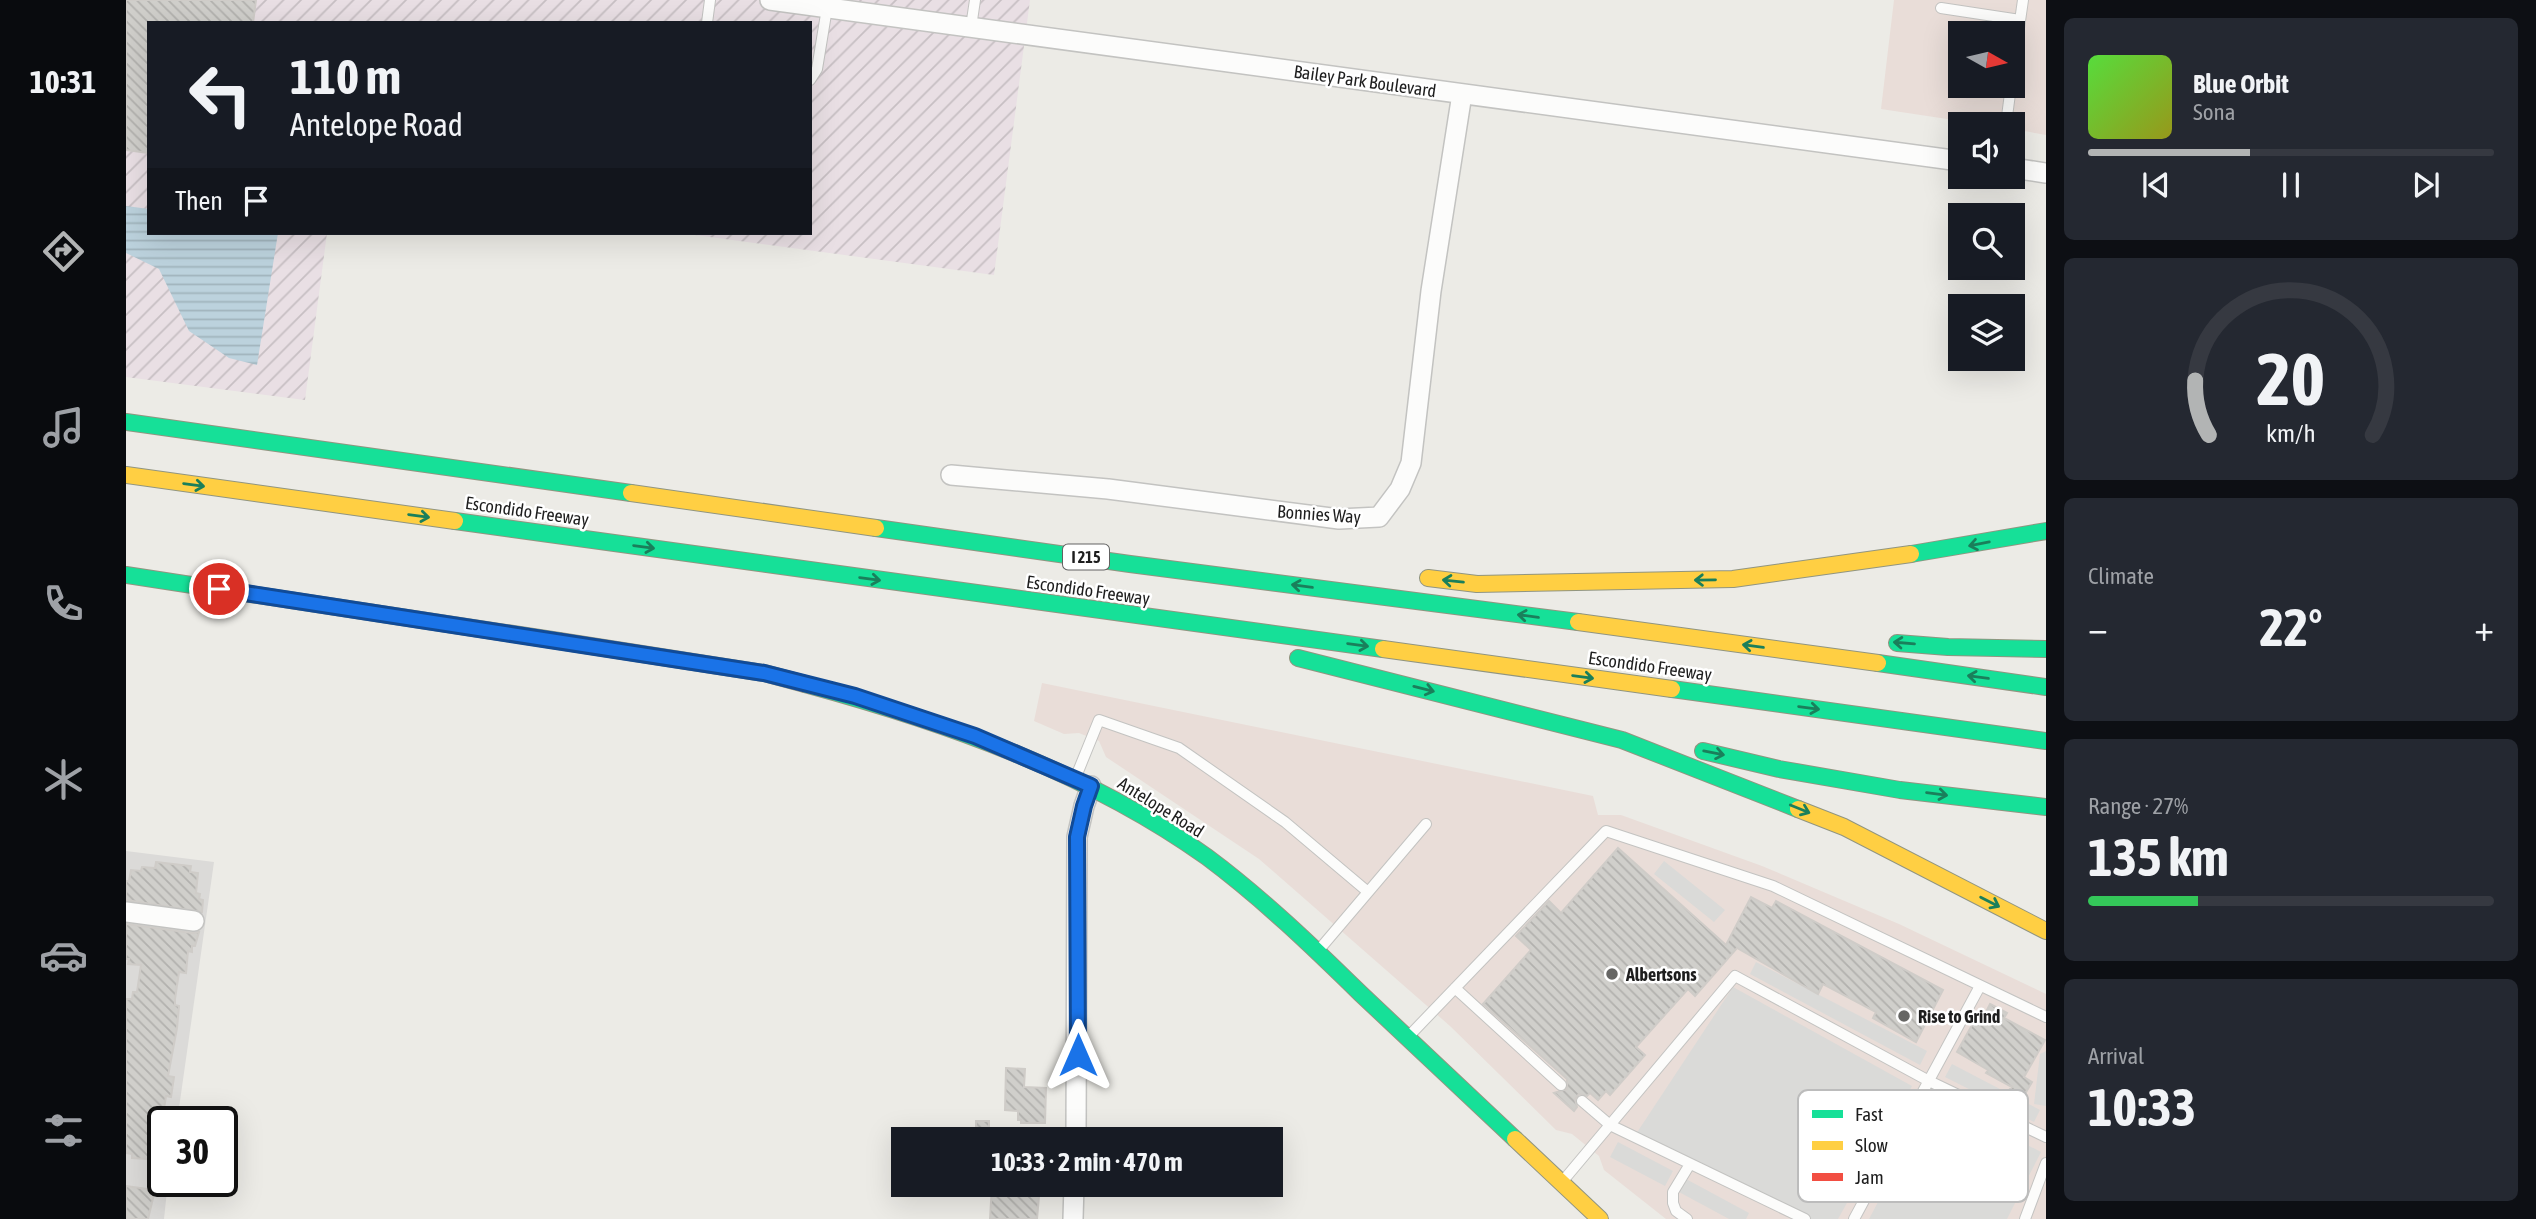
<!DOCTYPE html>
<html lang="en">
<head>
<meta charset="utf-8">
<style>
	:root { --surface:#171b24; --page:#242831; --text:#f1f3f6; --muted:#9ea1a6; --line:#363941; --accent:#b2b4b4 }
	body { margin:0; font-family:"Asap Condensed",sans-serif; background:var(--page); color:var(--text); height:100vh; display:flex; flex-direction:column; font-size:26px; white-space:nowrap }
	* { box-sizing:border-box; margin:0 }
	p { font-size:23px; color:var(--muted) }
	.icon { flex:none; width:38px; height:38px; fill:none; stroke:currentColor; stroke-width:2; stroke-linecap:round; stroke-linejoin:round }
	.map { position:relative; flex:1; overflow:hidden }
	.drawer { display:flex; flex-direction:column; gap:18px; padding:18px; background:#0d0f14; width:490px }
	.drawer>* { flex:none }
	.guide { position:absolute; left:21px; top:21px; width:665px; height:214px; border-radius:0px; box-shadow:0 7px 28px #0002; background:#171b24; color:var(--text); overflow:hidden }
	.needle { width:46px; rotate:98deg }
	.controls { position:absolute; left:1822px; top:21px; display:grid; gap:14px }
	.controls a { display:grid; place-items:center; width:77px; height:77px; border-radius:0px; background:var(--surface); box-shadow:0 7px 28px #0002; font-size:35px }
	.speed { position:absolute; left:21px; top:1106px; display:flex; gap:14px; font-size:35px; font-weight:700; text-align:center }
	.speed>* { display:grid; place-content:center; width:91px; height:91px; border-radius:50%; background:var(--surface); box-shadow:0 7px 28px #0002; line-height:1 }
	.speed .limit { border:4px solid #111; border-radius:10px; background:#fff; color:#111 }
	.pin { position:absolute; display:grid; place-items:center; width:60px; height:60px; color:#fff; margin:-30px; border:4px solid #fff; border-radius:50%; box-shadow:0 2px 7px #0007 }
	.me { position:absolute; width:77px; margin:-38px; rotate:0deg; stroke-linejoin:round; filter:drop-shadow(0 0 5px #0008) }
	.turn { display:flex; align-items:center; gap:24px; height:147px; padding:0 28px; font-size:32px }
	.turn .icon { width:91px; height:91px; stroke-width:2.5 }
	.turn b { display:block; font-size:49px; line-height:60px }
	.then { display:flex; align-items:center; height:66px; padding:0 28px; background:#0003; gap:14px; font-size:26px }
	.big { font-size:52px; font-weight:700; line-height:1.1 }
	.drawer .tile { flex:1; display:flex; flex-direction:column; justify-content:center; gap:10px; min-width:0; padding:0 24px; border-radius:10px; background:var(--page) }
	.drawer .dial { align-items:center; gap:0 }
	.dial svg { height:182px; overflow:visible; fill:none; stroke:var(--line); stroke-width:7; stroke-linecap:round; text-anchor:middle }
	.dial text { fill:var(--text); stroke:none }
	.song { display:flex; align-items:center; gap:21px }
	.cover { width:84px; height:84px; border-radius:10px; background:linear-gradient(135deg,hsl(110 70% 55%),hsl(60 70% 35%)) }
	.played { height:7px; border-radius:4px; background:linear-gradient(90deg,var(--accent) 40%,var(--line) 40%) }
	.keys { display:flex; justify-content:space-around; direction:ltr }
	.heat { display:flex; justify-content:space-between; align-items:center; font-size:38px; direction:ltr }
	.charge { height:10px; border-radius:5px; background:linear-gradient(90deg,#34c759 27%,var(--line) 0) }
	.trip { position:absolute; left:765px; top:1127px; width:392px; height:70px; border-radius:0px; background:var(--surface); box-shadow:0 7px 28px #0002; font-weight:700; line-height:70px; text-align:center }
	main { display:flex; flex:1; min-height:0 }
	.menu { display:flex; flex-direction:column; width:126px; justify-content:space-around; align-items:center; background:#090b0e; color:var(--muted) }
	.menu .icon { width:49px; height:49px }
	.menu .active { color:var(--accent) }
	.menu b { font-size:32px; color:var(--text) }
	.map>svg:first-child { display:block }
</style>
</head>
<body>
<main>
<nav class="menu">
<b>10:31</b>
<svg class="icon active" aria-label="directions" viewBox="0 0 24 24"><path d="M12 3l9 9-9 9-9-9zM9 14v-3h6M13 9l2 2-2 2"/></svg>
<svg class="icon" aria-label="music" viewBox="0 0 24 24"><path d="M9 18V5l10-2v13"/><circle cx="6" cy="18" r="3"/><circle cx="16" cy="16" r="3"/></svg>
<svg class="icon" aria-label="phone" viewBox="0 0 24 24"><path d="M5 4h4l2 5-3 2q2 4 5 5l2-3 5 2v4C11 20 4 13 5 4z"/></svg>
<svg class="icon" aria-label="climate" viewBox="0 0 24 24"><path d="M12 3v18M4 7l16 10M4 17L20 7"/></svg>
<svg class="icon" aria-label="car" viewBox="0 0 24 24"><path d="M5 17H2v-5l4-1 3-4h7l3 4 3 1v5h-3M9 17h6M6 11h13"/><circle cx="7" cy="17" r="2"/><circle cx="17" cy="17" r="2"/></svg>
<svg class="icon" aria-label="filters" viewBox="0 0 24 24"><path d="M4 7h16M4 17h16"/><circle cx="9" cy="7" r="2"/><circle cx="15" cy="17" r="2"/></svg>
</nav>
<div class="map">
<svg width="1920" height="1219" viewBox="0 0 1920 1219">
	<defs>
		<pattern id="industrial-furrows" width="10" height="10" patternUnits="userSpaceOnUse" patternTransform="scale(1.75)"><rect width="10" height="10" fill="#e9dfe4"/><path d="M-1 1l2-2M0 10L10 0M9 11l2-2" fill="none" stroke="#c7bfc3"/></pattern>
		<pattern id="water-rules" width="6" height="5" patternUnits="userSpaceOnUse" patternTransform="scale(1.75)"><rect width="6" height="5" fill="#bcd2dd"/><path d="M0 2.5h6" fill="none" stroke="#a1b4bd"/></pattern>
		<pattern id="building-back-hatch" width="6" height="6" patternUnits="userSpaceOnUse" patternTransform="scale(1.75)"><rect width="6" height="6" fill="#d0cfcb"/><path d="M-1 5l2 2M0 0l6 6M5-1l2 2" fill="none" stroke="#b2b1ae"/></pattern>
	</defs>
	<rect width="100%" height="100%" fill="#ecebe6"/>
	<path fill="#dbdad8" d="M0 851 88 862 51 1122H37V1181H42L38 1219H0Z"/>
	<path fill="#e9ddd8" fill-rule="evenodd" d="M1768 0H1920V135L1887 129 1886 124H1854L1755 109ZM1834 33H1886V86H1834Z
		M916 683 1467 796 1472 815H1495L1636 866 1773 924 1920 994V1219H1540L1478 1170 1473 1156 1446 1134 1430 1130 1324 1026 1133 859 980 757 973 741 953 733 938 734 908 721Z"/>
	<path fill="url(#industrial-furrows)" d="M0 0H904L868 275 554 233H684V23H23V233H201L179 400 0 377Z"/>
	<path fill="#dadad8" d="M1538 861 1599 910 1588 922 1528 874Z
		M1630 962 1801 1051 1794 1065 1624 974Z
		M1607 987 1786 1086 1712 1219H1681L1510 1134Z
		M1920 1051V1106L1908 1104 1914 1054Z
		M1826 1064 1914 1110 1908 1122 1819 1077Z
		M1808 1097 1915 1152 1881 1219H1743Z
		M1492 1142 1547 1171 1539 1186 1484 1157Z
		M1560 1179 1623 1213 1620 1219H1603L1553 1192Z"/>
	<path fill="url(#water-rules)" d="M0 206 23 209V233H152L131 365 103 358 63 331 33 269 0 253Z"/>
	<path fill="url(#building-back-hatch)" stroke="#cfccc8" stroke-width="2" d="M0 0H130L127 23H23V153L0 150Z
		M1492 848 1600 945 1625 897 1646 908 1650 901 1817 990 1790 1042 1747 1018 1750 1012 1697 984 1692 994 1611 948 1569 996 1562 989 1510 1047 1519 1055 1484 1095 1480 1091 1472 1100 1464 1093 1461 1096 1453 1094 1449 1099 1451 1107 1448 1111 1428 1093 1441 1089V1079L1357 1004 1405 950 1390 936 1423 901 1435 913Z
		M30 862 65 866 64 872 72 873 70 893 74 894 73 899 77 900 76 912 0 900V881H3L5 870 15 871 16 867 29 868Z
		M0 924 66 933 73 932 69 946H66V952L62 951 60 973 53 972 49 999V1005L53 1006 51 1028 42 1076 48 1077 45 1097 40 1096 33 1140 37 1141V1160L6 1158V1154L0 1153V999H6L7 992H11L15 965 2 964 3 959H0Z
		M1864 1004 1881 1013 1878 1018 1919 1040 1898 1077 1906 1082 1897 1097 1884 1089 1886 1087 1860 1073 1862 1070 1831 1052 1855 1009 1860 1012Z
		M880 1068 899 1069 898 1087 920 1088 919 1123H895V1120H892V1111L879 1110Z
		M850 1121H863V1139H850Z
		M866 1185H914L911 1219H864Z
		M0 1186 29 1190 22 1219H0Z"/>
	<g fill="none" stroke-linecap="round" stroke-linejoin="round">
		<defs>
			<path id="lane" d="M1815 8 1894 20
				M581 23 584 0
				M845 27 849 0
				M1886 77 1897 0
				M684 80 691 69 701 8
				M1880 124 1885 86
				M949 779 973 720 1053 748 1159 822 1242 892
				M1192 951 1300 824
				M1329 988 1435 1085
				M1282 1037 1480 831 1647 886 1920 1017
				M1456 1101 1484 1125 1679 1219
				M1436 1182 1609 976 1803 1081 1920 1137
				M1561 1219 1550 1211 1547 1203V1192L1564 1164
				M1728 1219 1854 986
				M1899 1219 1920 1163"/>
			<path id="street" d="M644 0 1834 161
				M1886 168 1920 173
				M825 475 982 489 1213 519 1253 517 1274 489 1285 463 1305 291 1336 94
				M0 912 68 921
				M950 1139 951 837 958 806 965 786
				M947 1219 948 1185"/>
			<path id="fast" d="M0 422 505 493
				M329 521 1257 649
				M750 528 1004 564 1452 622
				M1785 554 1920 531
				M0 575 433 641
				M1771 643 1822 647 1920 649
				M1172 658 1496 740 1672 809
				M1752 663 1920 687
				M679 684C819 722 962 772 1081 857 1136 898 1186 946 1235 994 1286 1042 1338 1091 1389 1139
				M1546 689 1920 741
				M1577 751 1653 769 1774 790 1920 807"/>
			<path id="slow" d="M0 475 329 521
				M505 493 750 528
				M1302 578 1351 584 1607 579 1785 554
				M1452 622 1752 663
				M1257 649 1546 689
				M1672 809 1718 827 1920 931
				M1389 1139 1474 1219"/>
			<path id="jam" d="M433 641 638 673 679 684"/>
		</defs>
		<use href="#lane" stroke="#c3c3c1" stroke-width="12"/>
		<use href="#street" stroke="#c3c3c1" stroke-width="22"/>
		<use href="#fast" stroke="#919580" stroke-width="18"/>
		<use href="#slow" stroke="#919580" stroke-width="18"/>
		<use href="#jam" stroke="#919580" stroke-width="18"/>
		<use href="#lane" stroke="#fcfcfb" stroke-width="10"/>
		<use href="#street" stroke="#fcfcfb" stroke-width="19"/>
		<use href="#fast" stroke="#16e098" stroke-width="16"/>
		<use href="#slow" stroke="#ffcf43" stroke-width="16"/>
		<use href="#jam" stroke="#f24e42" stroke-width="16"/>
	</g>
	<defs><path id="oneway-shaft" d="M-6 0H5M1.5-3L5.5 0L1.5 3" fill="none" stroke-width="1.6" stroke-linecap="round" stroke-linejoin="round" transform="scale(1.75)"/></defs>
	<g stroke="#1a7f5b">
		<use href="#oneway-shaft" transform="translate(68 485) rotate(8)"/>
		<use href="#oneway-shaft" transform="translate(293 516) rotate(8)"/>
		<use href="#oneway-shaft" transform="translate(1853 544) rotate(169)"/>
		<use href="#oneway-shaft" transform="translate(518 547) rotate(8)"/>
		<use href="#oneway-shaft" transform="translate(744 579) rotate(8)"/>
		<use href="#oneway-shaft" transform="translate(1579 580) rotate(179)"/>
		<use href="#oneway-shaft" transform="translate(1327 581) rotate(-174)"/>
		<use href="#oneway-shaft" transform="translate(1176 586) rotate(-172)"/>
		<use href="#oneway-shaft" transform="translate(1402 616) rotate(-172)"/>
		<use href="#oneway-shaft" transform="translate(1778 643) rotate(-175)"/>
		<use href="#oneway-shaft" transform="translate(1232 645) rotate(8)"/>
		<use href="#oneway-shaft" transform="translate(1627 646) rotate(-172)"/>
		<use href="#oneway-shaft" transform="translate(1457 677) rotate(8)"/>
		<use href="#oneway-shaft" transform="translate(1852 677) rotate(-172)"/>
		<use href="#oneway-shaft" transform="translate(1298 689) rotate(14)"/>
		<use href="#oneway-shaft" transform="translate(1683 708) rotate(8)"/>
		<use href="#oneway-shaft" transform="translate(1588 753) rotate(11)"/>
		<use href="#oneway-shaft" transform="translate(1811 794) rotate(7)"/>
		<use href="#oneway-shaft" transform="translate(1674 809) rotate(22)"/>
		<use href="#oneway-shaft" transform="translate(1864 902) rotate(27)"/>
	</g>
	<g fill="none" stroke-linecap="round" stroke-linejoin="round">
		<defs>
			<path id="route" d="M93 589 638 673 729 696 849 736 965 786 958 806 951 837 952 1055"/>
		</defs>
		<use href="#route" stroke="#114b97" stroke-width="18"/>
		<use href="#route" stroke="#1a73e8" stroke-width="12"/>
	</g>
	<g fill="#666664" stroke="#fff" stroke-width="2.5">
		<circle cx="1486" cy="974" r="7"/>
		<circle cx="1778" cy="1016" r="7"/>
	</g>
	<g text-anchor="middle" dominant-baseline="central" stroke-width="5" stroke-linejoin="round" paint-order="stroke">
		<rect fill="#fff" stroke="#626262" stroke-width="2" x="937" y="544.5" width="46" height="25" rx="5"/>
		<g font-size="16" font-weight="bold" fill="#1e1e1e">
			<text x="960" y="557">I 215</text>
		</g>
		<g font-size="18" fill="#1e1e1e" stroke="#fff">
			<text transform="translate(1239 81) rotate(8)">Bailey Park Boulevard</text>
			<text transform="translate(401 511) rotate(8)">Escondido Freeway</text>
			<text transform="translate(1193 514) rotate(4)">Bonnies Way</text>
			<text transform="translate(962 590) rotate(8)">Escondido Freeway</text>
			<text transform="translate(1524 666) rotate(8)">Escondido Freeway</text>
			<text transform="translate(1035 807) rotate(32)">Antelope Road</text>
		</g>
		<g font-size="18" font-weight="bold" fill="#1e1e1e" stroke="#fff" text-anchor="start">
			<text x="1500" y="974">Albertsons</text>
			<text x="1792" y="1016">Rise to Grind</text>
		</g>
	</g>
	<rect x="1672" y="1090" width="230" height="112" rx="10" fill="#fff" stroke="#bcbcbc" stroke-width="2"/>
	<rect x="1686" y="1110" width="31" height="8" fill="#16e098"/>
	<rect x="1686" y="1141" width="31" height="9" fill="#ffcf43"/>
	<rect x="1686" y="1173" width="31" height="8" fill="#f24e42"/>
	<g font-size="19" fill="#1e1e1e">
		<text x="1729" y="1121">Fast</text>
		<text x="1729" y="1152">Slow</text>
		<text x="1729" y="1184">Jam</text>
	</g>
</svg>
<div class="controls">
<a><svg class="needle" viewBox="-14 -14 28 28"><path d="M0-13l5 13h-10z" fill="#e53935"/><path d="M0 13l5-13h-10z" fill="#9ea1a6"/></svg></a>
<a><svg class="icon" aria-label="sound" viewBox="0 0 24 24"><path d="M4 9h4l5-4v14l-5-4H4zM17 9q2 3 0 6"/></svg></a>
<a><svg class="icon" aria-label="search" viewBox="0 0 24 24"><circle cx="10" cy="10" r="6"/><path d="M15 15l6 6"/></svg></a>
<a><svg class="icon" aria-label="layers" viewBox="0 0 24 24"><path d="M12 4l9 5-9 5-9-5zM3 14l9 5 9-5"/></svg></a>
</div>
<div class="speed"><div class="limit">30</div></div>
<div class="pin" style="left:93px;top:589px;background:#d93025"><svg class="icon" aria-label="arrive" viewBox="0 0 24 24"><path d="M6 21V4h12l-3 4 3 4H6"/></svg></div>
<svg class="me" style="left:952px;top:1055px" viewBox="-20 -20 40 40"><path d="M0-17L14 15 0 8-14 15z" fill="#1a73e8" stroke="#fff" stroke-width="4"/></svg>
<div class="trip">10:33 · 2 min · 470 m</div>
<div class="guide">
<div class="turn"><svg class="icon" aria-label="left" viewBox="0 0 24 24"><path d="M17 20v-9H6M10 6l-5 5 5 5"/></svg><div><b>110 m</b>Antelope Road</div></div>
<div class="then">Then<svg class="icon" aria-label="arrive" viewBox="0 0 24 24"><path d="M6 21V4h12l-3 4 3 4H6"/></svg></div>
</div>
</div>
<section class="drawer">
<div class="tile">
<div class="song"><i class="cover"></i><div><b>Blue Orbit</b><p>Sona</p></div></div>
<div class="played"></div>
<div class="keys"><svg class="icon" aria-label="previous" viewBox="0 0 24 24"><path d="M18 5L8 12l10 7zM5 5v14"/></svg><svg class="icon" aria-label="pause" viewBox="0 0 24 24"><path d="M8 5v14M16 5v14"/></svg><svg class="icon" aria-label="next" viewBox="0 0 24 24"><path d="M6 5l10 7-10 7zM19 5v14"/></svg></div>
</div>
<div class="tile dial"><svg viewBox="0 0 100 80">
<path d="M14 69A42 42 0 1 1 86 69"/>
<path d="M14 69A42 42 0 0 1 8 45" stroke="#b2b4b4"/>
<text x="50" y="56" font-size="32" font-weight="700">20</text>
<text x="50" y="72" font-size="11">km/h</text>
</svg></div>
<div class="tile"><p>Climate</p>
<div class="heat"><a>−</a><b class="big">22°</b><a>+</a></div>
</div>
<div class="tile"><p>Range · 27%</p><b class="big">135 km</b><div class="charge"></div></div>
<div class="tile"><p>Arrival</p><b class="big">10:33</b></div>
</section>
</main>
</body>
</html>
